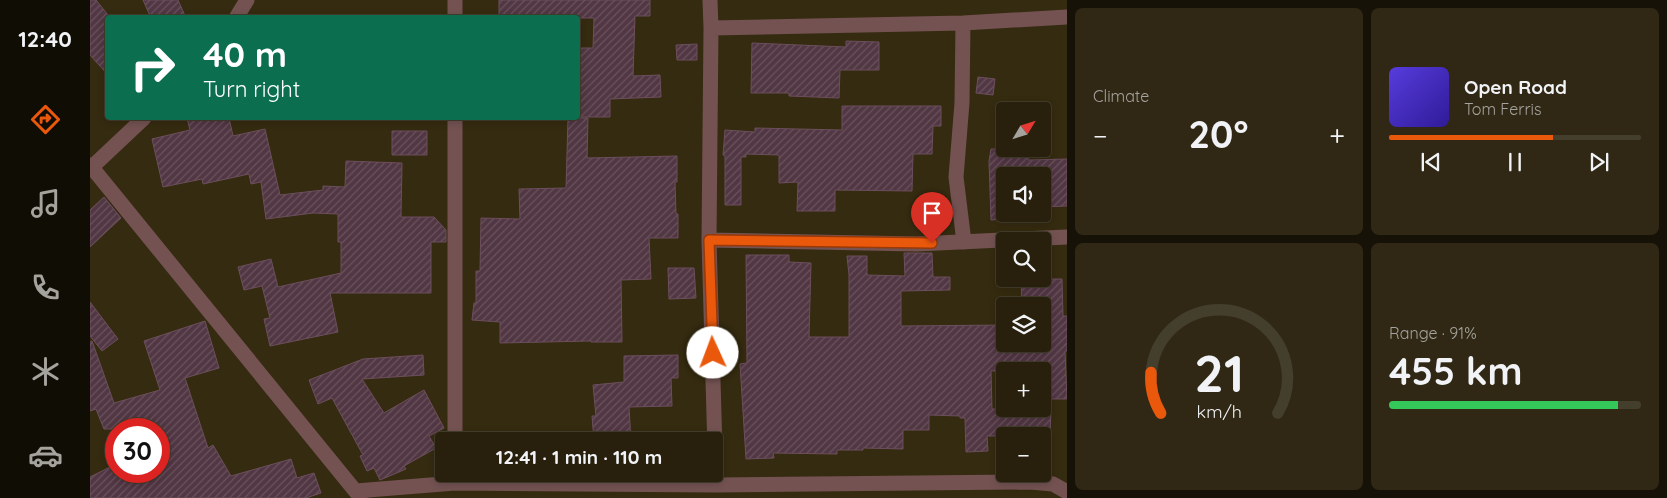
<!DOCTYPE html>
<html lang="en">
<head>
<meta charset="utf-8">
<style>
	:root { --surface:#28200c; --page:#302815; --text:#f1f3f6; --muted:#a5a39d; --line:#443e2d; --accent:#ea580c }
	body { margin:0; font-family:Quicksand,sans-serif; background:var(--page); color:var(--text); height:100vh; display:flex; flex-direction:column; font-size:19px; white-space:nowrap }
	* { box-sizing:border-box; margin:0 }
	p { font-size:16px; color:var(--muted) }
	.icon { flex:none; width:28px; height:28px; fill:none; stroke:currentColor; stroke-width:2; stroke-linecap:round; stroke-linejoin:round }
	.map { position:relative; flex:1; overflow:hidden }
	.drawer { display:flex; flex-direction:column; gap:8px; padding:8px; background:#161207; width:600px }
	.drawer>* { flex:none }
	.banner { position:absolute; left:15px; top:15px; width:475px; height:105px; border-radius:5px; box-shadow:0 2px 8px #0003,0 0 0 1px var(--line); background:#0b6e4f; color:#fff; overflow:hidden }
	.needle { width:32px; rotate:52deg }
	.buttons { position:absolute; left:906px; top:102px; display:grid; gap:10px }
	.buttons a { display:grid; place-items:center; width:55px; height:55px; border-radius:5px; background:var(--surface); box-shadow:0 2px 8px #0003,0 0 0 1px var(--line); font-size:25px }
	.speed { position:absolute; left:15px; top:418px; display:flex; gap:10px; font-size:25px; font-weight:700; text-align:center }
	.speed>* { display:grid; place-content:center; width:65px; height:65px; border-radius:50%; background:var(--surface); box-shadow:0 2px 8px #0003,0 0 0 1px var(--line); line-height:1 }
	.speed .limit { border:8px solid #d22; background:#fff; color:#111 }
	.pin { position:absolute; display:grid; place-items:center; width:42px; height:42px; color:#fff; margin:-51px -21px; border-radius:50% 50% 50% 0; rotate:-45deg; box-shadow:0 0 5px #0007 }
	.pin .icon { rotate:45deg }
	.me { position:absolute; width:55px; margin:-28px; rotate:358deg; stroke-linejoin:round; filter:drop-shadow(0 0 4px #0008) }
	.turn { display:flex; align-items:center; gap:18px; height:105px; padding:0 15px; font-size:22px }
	.turn .icon { width:65px; height:65px; stroke-width:2.5 }
	.turn b { display:block; font-size:35px; line-height:42px }
	.big { font-size:38px; font-weight:700; line-height:1.1 }
	.drawer .widget { flex:1; display:flex; flex-direction:column; justify-content:center; gap:8px; min-width:0; padding:0 18px; border-radius:8px; background:var(--page) }
	.drawer .dial { align-items:center; gap:0 }
	.dial svg { height:130px; overflow:visible; fill:none; stroke:var(--line); stroke-width:7; stroke-linecap:round; text-anchor:middle }
	.dial text { fill:var(--text); stroke:none }
	.song { display:flex; align-items:center; gap:15px }
	.cover { width:60px; height:60px; border-radius:8px; background:linear-gradient(135deg,hsl(250 70% 55%),hsl(250 70% 35%)) }
	.played { height:5px; border-radius:2px; background:linear-gradient(90deg,var(--accent) 65%,var(--line) 65%) }
	.keys { display:flex; justify-content:space-around; direction:ltr }
	.heat { display:flex; justify-content:space-between; align-items:center; font-size:28px; direction:ltr }
	.charge { height:8px; border-radius:4px; background:linear-gradient(90deg,#34c759 91%,var(--line) 0) }
	.drawer .tiles { flex:1; display:grid; gap:8px; grid-template-columns:repeat(2,1fr) }
	.trip { position:absolute; left:345px; top:432px; width:288px; height:50px; border-radius:5px; background:var(--surface); box-shadow:0 2px 8px #0003,0 0 0 1px var(--line); font-weight:700; line-height:50px; text-align:center }
	main { display:flex; flex:1; min-height:0 }
	.dock { display:flex; flex-direction:column; width:90px; justify-content:space-around; align-items:center; background:#100d05; color:var(--muted) }
	.dock .icon { width:35px; height:35px }
	.dock .current { color:var(--accent) }
	.dock b { font-size:22px; color:var(--text) }
	.map>svg:first-child { display:block }
</style>
</head>
<body>
<main>
<nav class="dock">
<b>12:40</b>
<svg class="icon current" aria-label="directions" viewBox="0 0 24 24"><path d="M12 3l9 9-9 9-9-9zM9 14v-3h6M13 9l2 2-2 2"/></svg>
<svg class="icon" aria-label="music" viewBox="0 0 24 24"><path d="M9 18V5l10-2v13"/><circle cx="6" cy="18" r="3"/><circle cx="16" cy="16" r="3"/></svg>
<svg class="icon" aria-label="phone" viewBox="0 0 24 24"><path d="M5 4h4l2 5-3 2q2 4 5 5l2-3 5 2v4C11 20 4 13 5 4z"/></svg>
<svg class="icon" aria-label="climate" viewBox="0 0 24 24"><path d="M12 3v18M4 7l16 10M4 17L20 7"/></svg>
<svg class="icon" aria-label="car" viewBox="0 0 24 24"><path d="M5 17H2v-5l4-1 3-4h7l3 4 3 1v5h-3M9 17h6M6 11h13"/><circle cx="7" cy="17" r="2"/><circle cx="17" cy="17" r="2"/></svg>
</nav>
<div class="map">
<svg width="977" height="498" viewBox="0 0 977 498">
	<defs>
		<pattern id="building-hatch" width="6" height="6" patternUnits="userSpaceOnUse" patternTransform="scale(1.25)"><rect width="6" height="6" fill="#513643"/><path d="M-1 1l2-2M0 6l6-6M5 7l2-2" fill="none" stroke="#6a535d"/></pattern>
	</defs>
	<rect width="100%" height="100%" fill="#352b10"/>
	<path fill="url(#building-hatch)" stroke="#6c4f5d" d="M0 0H6L18 15V75L0 55Z
		M53 0H88L96 18H61Z
		M409 0H560V16H545L543 76 570 75 571 97 520 99V117H488V48H503L504 18H409Z
		M756 41 789 42V70H750L749 98 699 96V93H661L662 43 756 47Z
		M607 44V60H587L586 45Z
		M888 77 905 79 903 95 886 93Z
		M752 106H851V126H843L842 154H823L822 191 745 190V211H707L708 182 689 183V155L656 154V157H651V205H635V156L633 155 635 130 665 132V128L752 130Z
		M97 118H139L143 136 175 129 190 195 233 190V186L255 187 256 161 312 163 311 217H344L356 230V242H341V293H240L248 332 180 346 174 319 180 318 172 286 154 290 148 267 181 259 188 287 251 273V242H248V214L223 213 176 219 171 182 161 184 159 174 113 184 112 179 73 187 62 139 100 130Z
		M478 118H498L497 158 587 156V182H585L586 214H588V238H559L561 279 531 280 532 342H501V341L410 343V322L382 320 384 303H386V271H390L391 218 430 219 429 189 476 188Z
		M302 131H337V155H302Z
		M901 149H939L938 160 977 159V206L952 207V176H915V219L901 220 899 161Z
		M14 197 31 218 0 247V210Z
		M814 253H842L843 277H860V290L811 291V326L915 325V344H952V306H932L931 279H972L973 316H977V351H975L977 399H952V371H901L902 409H961L960 436H897L898 451 876 452 875 418H870V416L839 415V430H813V449L773 448V450H747V454L683 453 684 458 656 459 650 364 657 363 656 255H699V262L721 263 719 337H759V275L757 256H777V275L815 276Z
		M578 268H604L606 298 579 299Z
		M0 302 28 339 12 351 0 336Z
		M115 321 129 368 95 378 118 448 123 445 141 476 201 459 207 478 224 473 231 493 216 498H0V477L26 464V471H69V429H14L6 409 0 411V342L2 341 24 403 70 390 54 341Z
		M333 355 334 375 272 379 294 413 334 390 354 428 339 436 346 448 314 466 316 469 290 480 284 468 277 471 270 456 273 455 242 398 228 404 219 380 273 359Z
		M588 355V378H581L582 406 539 407 541 441H504L502 416H506L503 385 534 382V356Z"/>
	<g fill="none" stroke-linecap="round" stroke-linejoin="round">
		<path stroke="#745252" stroke-width="15" d="M365 0V18
			M620 0 621 28 619 240 626 485
			M146 18 157 0
			M873 23 872 103 866 177 874 242
			M621 28 873 23 977 17
			M365 118V441
			M0 165 271 498
			M2 167 54 118
			M619 240 827 244 977 237
			M365 483 626 485 940 482 963 484 977 492
			M266 491 365 483V474"/>
	</g>
	<g fill="none" stroke-linecap="round" stroke-linejoin="round">
		<defs>
			<path id="route" d="M623 353 619 240 842 243"/>
		</defs>
		<use href="#route" stroke="#983908" stroke-width="12"/>
		<use href="#route" stroke="#ea580c" stroke-width="9"/>
	</g>
</svg>
<div class="buttons">
<a><svg class="needle" viewBox="-14 -14 28 28"><path d="M0-13l5 13h-10z" fill="#e53935"/><path d="M0 13l5-13h-10z" fill="#a5a39d"/></svg></a>
<a><svg class="icon" aria-label="sound" viewBox="0 0 24 24"><path d="M4 9h4l5-4v14l-5-4H4zM17 9q2 3 0 6"/></svg></a>
<a><svg class="icon" aria-label="search" viewBox="0 0 24 24"><circle cx="10" cy="10" r="6"/><path d="M15 15l6 6"/></svg></a>
<a><svg class="icon" aria-label="layers" viewBox="0 0 24 24"><path d="M12 4l9 5-9 5-9-5zM3 14l9 5 9-5"/></svg></a>
<a>+</a>
<a>−</a>
</div>
<div class="speed"><div class="limit">30</div></div>
<div class="pin" style="left:842px;top:243px;background:#d93025"><svg class="icon" aria-label="arrive" viewBox="0 0 24 24"><path d="M6 21V4h12l-3 4 3 4H6"/></svg></div>
<svg class="me" style="left:623px;top:353px" viewBox="-20 -20 40 40"><circle r="19" fill="#fff"/><path d="M0-13L10 11 0 6-10 11z" fill="#ea580c"/></svg>
<div class="trip">12:41 · 1 min · 110 m</div>
<div class="banner">
<div class="turn"><svg class="icon" aria-label="right" viewBox="0 0 24 24"><path d="M7 20v-9h11M14 6l5 5-5 5"/></svg><div><b>40 m</b>Turn right</div></div>
</div>
</div>
<section class="drawer">
<div class="tiles">
<div class="widget"><p>Climate</p>
<div class="heat"><a>−</a><b class="big">20°</b><a>+</a></div>
</div>
<div class="widget">
<div class="song"><i class="cover"></i><div><b>Open Road</b><p>Tom Ferris</p></div></div>
<div class="played"></div>
<div class="keys"><svg class="icon" aria-label="previous" viewBox="0 0 24 24"><path d="M18 5L8 12l10 7zM5 5v14"/></svg><svg class="icon" aria-label="pause" viewBox="0 0 24 24"><path d="M8 5v14M16 5v14"/></svg><svg class="icon" aria-label="next" viewBox="0 0 24 24"><path d="M6 5l10 7-10 7zM19 5v14"/></svg></div>
</div>
<div class="widget dial"><svg viewBox="0 0 100 80">
<path d="M14 69A42 42 0 1 1 86 69"/>
<path d="M14 69A42 42 0 0 1 8 44" stroke="#ea580c"/>
<text x="50" y="56" font-size="32" font-weight="700">21</text>
<text x="50" y="72" font-size="11">km/h</text>
</svg></div>
<div class="widget"><p>Range · 91%</p><b class="big">455 km</b><div class="charge"></div></div>
</div>
</section>
</main>
</body>
</html>
